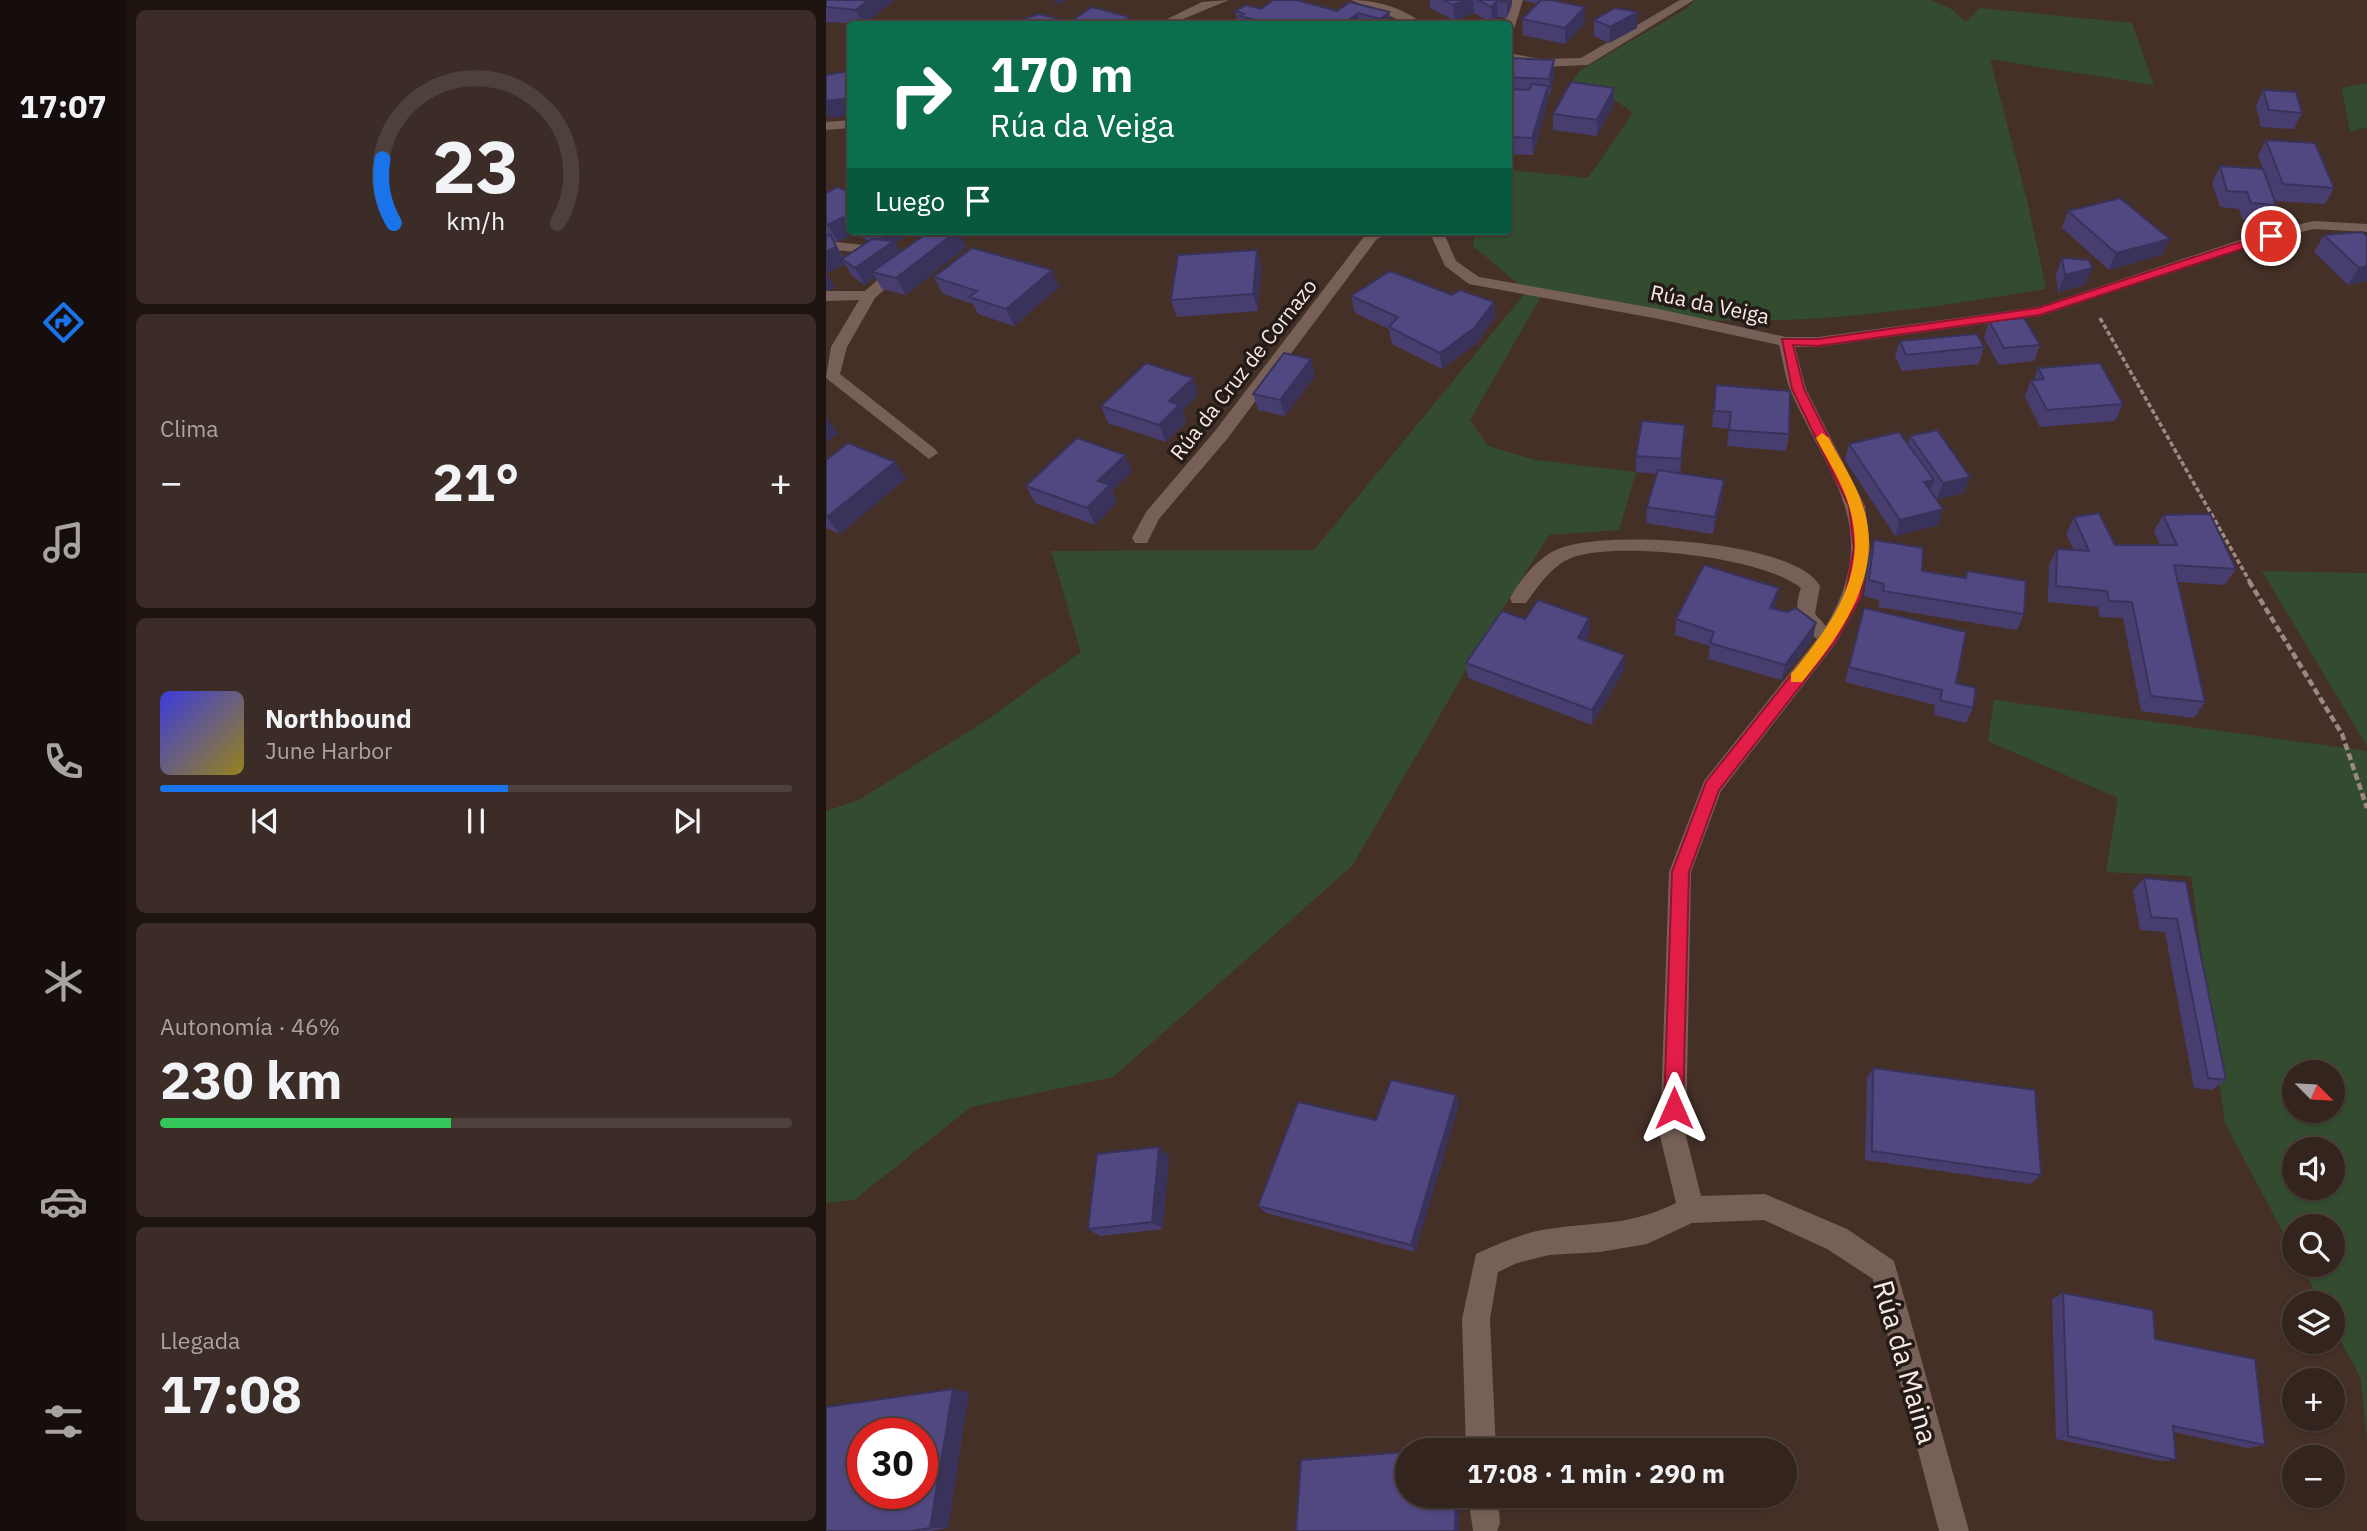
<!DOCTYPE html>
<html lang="es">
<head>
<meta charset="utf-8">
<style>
	:root { --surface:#34241e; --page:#3c2c27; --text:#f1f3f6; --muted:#a9a4a4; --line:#4e413c; --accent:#1a73e8 }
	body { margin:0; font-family:"IBM Plex Sans",sans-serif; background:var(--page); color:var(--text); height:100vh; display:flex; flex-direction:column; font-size:26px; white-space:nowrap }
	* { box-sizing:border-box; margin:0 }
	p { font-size:23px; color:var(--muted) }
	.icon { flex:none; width:38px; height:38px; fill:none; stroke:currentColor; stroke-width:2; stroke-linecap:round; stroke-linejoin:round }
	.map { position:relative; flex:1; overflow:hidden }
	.side { display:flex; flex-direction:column; gap:10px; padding:10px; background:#1d1410; width:700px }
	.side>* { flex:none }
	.top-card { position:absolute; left:21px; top:21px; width:665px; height:214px; border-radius:7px; box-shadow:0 2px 5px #0004,0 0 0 2px var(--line); background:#0b6e4f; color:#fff; overflow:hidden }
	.needle { width:46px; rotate:114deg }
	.controls { position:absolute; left:1456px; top:1060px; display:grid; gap:14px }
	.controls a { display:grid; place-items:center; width:63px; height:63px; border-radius:50%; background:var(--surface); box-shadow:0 2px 5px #0004,0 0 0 2px var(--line); font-size:35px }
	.speed { position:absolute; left:21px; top:1418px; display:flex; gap:14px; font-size:35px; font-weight:700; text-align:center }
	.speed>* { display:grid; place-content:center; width:91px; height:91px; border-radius:50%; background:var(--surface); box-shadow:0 2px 5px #0004,0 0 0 2px var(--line); line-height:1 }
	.speed .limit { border:10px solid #d22; background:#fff; color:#111 }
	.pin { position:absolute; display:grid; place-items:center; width:60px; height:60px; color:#fff; margin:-30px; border:4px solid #fff; border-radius:50%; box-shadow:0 2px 7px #0007 }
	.me { position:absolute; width:77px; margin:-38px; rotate:0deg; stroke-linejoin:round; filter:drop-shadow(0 0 5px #0008) }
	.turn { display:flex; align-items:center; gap:24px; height:147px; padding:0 28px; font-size:32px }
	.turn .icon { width:91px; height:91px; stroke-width:2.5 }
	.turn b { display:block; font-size:49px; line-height:60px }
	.then { display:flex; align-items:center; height:66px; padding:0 28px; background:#0003; gap:14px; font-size:26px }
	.big { font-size:52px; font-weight:700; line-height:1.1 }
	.side .tile { flex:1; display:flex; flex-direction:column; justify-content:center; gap:10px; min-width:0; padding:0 24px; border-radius:10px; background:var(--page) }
	.side .dial { align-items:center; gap:0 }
	.dial svg { height:182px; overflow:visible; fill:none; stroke:var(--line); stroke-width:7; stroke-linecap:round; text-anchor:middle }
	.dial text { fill:var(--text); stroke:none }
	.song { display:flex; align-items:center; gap:21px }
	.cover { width:84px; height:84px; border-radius:10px; background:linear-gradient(135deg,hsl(240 70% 55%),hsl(50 70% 35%)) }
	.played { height:7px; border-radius:4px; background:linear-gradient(90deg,var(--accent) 55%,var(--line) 55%) }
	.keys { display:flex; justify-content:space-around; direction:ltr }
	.heat { display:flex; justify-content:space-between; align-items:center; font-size:38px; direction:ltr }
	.charge { height:10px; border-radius:5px; background:linear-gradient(90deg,#34c759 46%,var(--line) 0) }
	.trip { position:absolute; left:569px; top:1438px; width:402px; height:70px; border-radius:35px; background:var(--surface); box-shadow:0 2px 5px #0004,0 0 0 2px var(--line); font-weight:700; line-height:70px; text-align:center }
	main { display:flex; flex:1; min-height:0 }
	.tab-bar { display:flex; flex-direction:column; width:126px; justify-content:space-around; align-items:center; background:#150e0c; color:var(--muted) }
	.tab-bar .icon { width:49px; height:49px }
	.tab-bar .selected { color:var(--accent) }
	.tab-bar b { font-size:32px; color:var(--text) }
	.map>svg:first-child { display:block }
</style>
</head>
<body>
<main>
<nav class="tab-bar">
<b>17:07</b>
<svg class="icon selected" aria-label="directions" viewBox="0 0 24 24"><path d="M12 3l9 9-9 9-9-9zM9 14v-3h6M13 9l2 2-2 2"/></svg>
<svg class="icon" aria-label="music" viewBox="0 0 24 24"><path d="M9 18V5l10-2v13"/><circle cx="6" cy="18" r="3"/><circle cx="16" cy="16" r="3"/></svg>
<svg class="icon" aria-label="phone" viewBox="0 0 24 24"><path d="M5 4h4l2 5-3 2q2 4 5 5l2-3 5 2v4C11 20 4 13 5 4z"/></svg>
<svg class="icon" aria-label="climate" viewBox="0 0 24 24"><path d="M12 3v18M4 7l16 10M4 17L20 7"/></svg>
<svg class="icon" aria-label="car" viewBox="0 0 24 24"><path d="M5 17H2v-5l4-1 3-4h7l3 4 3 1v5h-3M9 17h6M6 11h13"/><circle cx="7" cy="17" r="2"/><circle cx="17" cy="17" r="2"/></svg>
<svg class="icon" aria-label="filters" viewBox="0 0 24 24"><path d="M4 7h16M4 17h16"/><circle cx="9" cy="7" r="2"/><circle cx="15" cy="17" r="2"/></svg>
</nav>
<section class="side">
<div class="tile dial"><svg viewBox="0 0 100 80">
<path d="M14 69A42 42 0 1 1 86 69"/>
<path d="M14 69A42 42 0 0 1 9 41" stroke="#1a73e8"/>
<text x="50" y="56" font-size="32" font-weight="700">23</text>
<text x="50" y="72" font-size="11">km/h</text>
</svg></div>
<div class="tile"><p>Clima</p>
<div class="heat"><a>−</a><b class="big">21°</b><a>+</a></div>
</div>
<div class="tile">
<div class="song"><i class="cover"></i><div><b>Northbound</b><p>June Harbor</p></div></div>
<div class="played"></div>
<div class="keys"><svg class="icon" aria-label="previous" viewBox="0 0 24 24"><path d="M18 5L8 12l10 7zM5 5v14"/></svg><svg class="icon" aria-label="pause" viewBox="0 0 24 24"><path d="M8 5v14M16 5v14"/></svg><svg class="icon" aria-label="next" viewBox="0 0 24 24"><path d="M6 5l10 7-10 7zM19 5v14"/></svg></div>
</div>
<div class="tile"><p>Autonomía · 46%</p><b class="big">230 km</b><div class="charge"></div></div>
<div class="tile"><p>Llegada</p><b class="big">17:08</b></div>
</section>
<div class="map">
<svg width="1541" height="1531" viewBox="0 0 1541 1531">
	<rect width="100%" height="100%" fill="#453028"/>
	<path fill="#334c2f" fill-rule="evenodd" d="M869 0H1105L1125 9 1140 22 1154 8 1306 23 1328 85 1164 59 1201 200 1220 289C1102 308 979 327 859 319 812 316 763 302 717 293L644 420 662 446 709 460 810 472 793 530 723 535 664 629 526 866 287 1077 145 1107 28 1200 0 1203V811L33 800 161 720 255 652 225 551 488 550 701 291 647 246 649 231H682L683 170 762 178 807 113 791 101 738 92 755 70 860 9Z
		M1541 83V127L1524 132 1516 88Z
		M1436 571 1541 573V746Z
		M1168 700 1541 751V1440L1535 1379 1507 1326V1304H1495L1475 1265H1507V1227H1468V1253L1399 1123 1365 876 1280 872 1292 798 1162 741ZM1468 1073H1507V1111H1468ZM1468 1150H1507V1188H1468Z"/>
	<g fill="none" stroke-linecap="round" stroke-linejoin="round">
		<path stroke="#9b8983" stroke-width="3.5" stroke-dasharray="5 2.5" stroke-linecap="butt" d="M1274 318 1424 582"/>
		<path stroke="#9b8983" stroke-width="4.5" stroke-dasharray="7 3.5" stroke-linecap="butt" d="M1423 581 1516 734 1541 808"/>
		<path fill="#776057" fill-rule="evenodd" d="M403 0 345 24H331L376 2Z
			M525 0C550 0 578 8 597 24H583Z
			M685 0H697L688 29 682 32V24H678Z
			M854 0H868L762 65 715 67 682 61V53L715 59 755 58Z
			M24 120V128L0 130V122Z
			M1487 221 1541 224V232L1487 229 1430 244 1214 316 992 347H969L980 389 1039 506 1044 548 1035 598 1010 643 895 791 865 872 860 1136 875 1196 939 1194 1021 1229 1068 1261 1143 1531H1113L1047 1279 1001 1249 938 1220 866 1223 821 1244 774 1252 723 1255 691 1263 672 1272 664 1319 670 1451H640L636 1319 650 1254C674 1243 696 1233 722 1229 774 1221 800 1227 850 1203L834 1136 843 872 878 781 991 639C971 624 967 611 975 588 939 557 789 540 745 558 725 566 712 587 700 603H686L684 598C694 580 712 557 732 549 778 529 969 540 994 586L989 614 1000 626C1057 529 1004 479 965 392 959 378 957 360 953 345L833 319 643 284 619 266 603 231H617L630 261 653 277 833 309 960 337H992L1212 307 1420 238Z
			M107 231H123L49 298 21 347 14 374 109 449 112 453 103 459 0 378 5 347 33 300 0 301V291H39Z
			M546 231H564L550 240 401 439 333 519 321 543H309L306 538 320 512 389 431 540 234Z
			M0 241 57 247 64 251 57 255 0 249Z
			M642 1496H672L674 1523 671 1531H647Z"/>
	</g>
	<path fill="#473e6f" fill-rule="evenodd" d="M0 0H68L39 24 0 22Z
		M604 0H686V4L681 18 672 17 666 23 648 13 629 21 604 8Z
		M698 0H725L759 7V23L739 44 697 35 696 19 712 4 698 1Z
		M435 9 563 12 565 24H412L409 11Z
		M768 20 811 28 783 43 768 36Z
		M682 58 728 76 724 95H722V102L707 155 682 154Z
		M1437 90 1476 113 1468 129 1435 127 1430 106Z
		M788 104 771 136 727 130V114Z
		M1440 140 1508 188 1499 204 1449 201 1450 205 1441 222 1417 220 1413 209 1394 207 1386 183 1394 166 1437 169 1432 156Z
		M24 192V231H88L69 243 74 252 104 231H132L140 247 80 295 56 289 49 277 39 285 26 276 19 264 0 273 9 288 0 291V193ZM27 234 43 241 18 258 8 241 12 242Z
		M1242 211 1344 239 1336 255 1283 270 1236 228Z
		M1498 235 1541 236V281L1522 285 1488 252Z
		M431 250 435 267 432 311 351 317 345 300Z
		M1236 258 1266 268 1259 285 1232 292 1230 274Z
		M108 277 233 287 188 326 152 314 147 304 117 294Z
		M626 295 668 302 669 318 650 344 616 369 566 344 563 329 529 313 525 296Z
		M1163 321 1214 345 1208 361 1173 365 1158 338Z
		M1074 341 1158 347 1153 364 1076 371 1069 357Z
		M1212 368 1297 404 1289 421 1214 427 1199 397 1205 380H1208Z
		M489 376 459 416 432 410 427 394Z
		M890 385 963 434 960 451 901 446 903 429 886 427Z
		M372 394 356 411 360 422 340 442 282 423 275 406Z
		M1084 436 1138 493 1111 499 1105 489 1112 525 1069 536 1019 460 1023 444H1082Z
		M858 442 854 474 896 497 887 534 820 523 821 507 831 474 810 472V456Z
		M0 460 80 478 14 534 0 528Z
		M306 471 286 491 291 502 269 525 209 503 200 486Z
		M1337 515 1410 569 1399 585 1352 582 1379 702 1368 718 1315 711 1297 618 1274 617 1272 607 1222 602 1223 565 1231 549 1248 550 1240 534 1248 517 1289 545H1334L1328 531Z
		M1048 540 1096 571 1138 578 1141 571 1198 614 1191 630 1052 607 1053 600 1038 596 1043 557Z
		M950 604 948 609 987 639 955 680 882 659 884 646 849 635 850 619Z
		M763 618 764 633 759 640 798 670 766 725 642 678 640 663 699 619Z
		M1034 623 1130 683 1147 708 1140 723 1108 715 1109 705 1019 682Z
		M1318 878 1360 882 1400 1080 1386 1090 1368 1088 1339 932 1314 930 1307 891Z
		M1047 1068 1215 1175 1205 1184 1039 1160 1041 1078Z
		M630 1095 633 1105 589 1252 440 1213 432 1206 550 1120Z
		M343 1156 337 1229 274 1236 262 1229Z
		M1237 1293 1329 1339 1439 1445 1422 1448 1347 1432 1350 1460 1335 1461 1230 1439 1226 1299Z
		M143 1392 122 1528 104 1531H0Z"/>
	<path fill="#39325a" d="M42 0H68L39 24H37L30 10Z
		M228 0H242L230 4Z
		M640 0H647L648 13 629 21 627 5Z
		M670 0 671 1 672 17 666 23 665 7Z
		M681 0H686V4L681 18Z
		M759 7V23L739 44V28Z
		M563 12 565 24H554V19Z
		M812 12 811 28 783 43 784 27Z
		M532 13 534 24H517Z
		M303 17 305 24H292Z
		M728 60V76L724 95 723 79Z
		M722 86V102L707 155 706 138Z
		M788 88V104L771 136V120Z
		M24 98V116L3 118 0 112V101Z
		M17 217 27 234 12 242 2 225Z
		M52 231H88L69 243 77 257 46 272 49 277 39 285 29 268 60 246Z
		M131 231 140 247 80 295 70 278Z
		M5 235 20 264 16 259 19 264 0 273 9 288 0 291V252Z
		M1344 239 1336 255 1283 270 1290 253Z
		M431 250 435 267 432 311 427 294Z
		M1541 266V281L1522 285 1533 268Z
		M1266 268 1259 285 1232 292 1239 275Z
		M226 270 233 287 188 326 180 309Z
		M668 302 669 318 650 344 616 369 614 353Z
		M485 359 489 376 459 416 454 400Z
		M367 378 372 394 356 411 360 422 340 442 333 425 343 401Z
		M0 417 12 434 0 442Z
		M859 425 858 442 853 476Z
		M299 455 306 471 286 491 291 502 269 525 261 508 272 481Z
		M69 462 80 478 14 534 1 517Z
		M1144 477 1138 493 1111 499 1117 483Z
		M898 480 896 497 887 534 889 517Z
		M1108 480 1102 496 1098 482Z
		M1117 509 1112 525 1069 536 1074 520Z
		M953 588 950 604 941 624 944 608Z
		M763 618 764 633 752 653V638Z
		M990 623 987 639 955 680 959 665Z
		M799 655 798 670 766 725V710Z
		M630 1095 633 1105 589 1252 585 1245Z
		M333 1147 343 1156 337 1229 326 1222Z
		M127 1389 143 1392 122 1528H104Z
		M630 1496H633V1531H629Z"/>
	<path fill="#524881" stroke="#39325a" stroke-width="2" fill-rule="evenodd" d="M0 0H42L30 10 0 7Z
		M447 0H470L511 11 524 2 563 12 554 19 532 13 517 24H446L414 16 418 14 409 11 420 5 435 9Z
		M618 0H640L627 5Z
		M652 0H681L680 2 671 1 665 7Z
		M715 0H725L759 7 739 28 696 19Z
		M266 7 303 17 292 24H182L213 14 244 22Z
		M789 8 812 12 784 27 768 20Z
		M682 58 728 60 723 79 682 77Z
		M24 71V98L0 101V75Z
		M745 82 788 88 771 120 727 114Z
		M706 84 722 86 706 138 682 137V89L703 90Z
		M1437 90 1470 92 1476 113 1443 110Z
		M1440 140 1489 143 1508 188 1457 184Z
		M1394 166 1437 169 1450 205 1425 203 1421 192 1401 191Z
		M11 187 24 192V220L17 217 2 225 0 224V193Z
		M1294 198 1344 239 1290 253 1242 211Z
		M104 231H131L70 278 46 272Z
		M1536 232 1541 236V266L1533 268 1498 235Z
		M5 235 10 247 0 252V236Z
		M46 239 68 241 29 268 16 259Z
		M146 248 226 270 180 309 143 297 151 291 108 277Z
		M431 250 427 294 345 300 352 255Z
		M1236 258 1263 260 1266 268 1239 275Z
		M564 271 626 295 634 290 668 302 648 328 614 353 563 327 572 317 525 296Z
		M1198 318 1214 345 1178 348 1163 321Z
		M1151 334 1158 347 1080 355 1074 341Z
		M458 353 485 359 454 400 427 394Z
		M320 363 367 378 343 401 353 405 333 425 275 406Z
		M1274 363 1297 404 1221 410 1205 380 1218 379 1212 368Z
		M890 385 964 391 963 434 903 430 905 412 888 411Z
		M816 421 859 425 855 459 810 456Z
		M1111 430 1144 477 1117 483 1084 436Z
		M1073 432 1108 480 1098 482 1117 509 1074 520 1023 444Z
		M251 438 299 455 272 481 284 485 261 508 200 486Z
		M22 443 69 462 1 517H0V460Z
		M832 470 898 480 889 517 821 507Z
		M1273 513 1289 545H1351L1337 515 1384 514 1410 569 1348 565 1379 702 1325 696 1306 602 1283 601 1281 591 1230 586 1231 549 1263 551 1248 517Z
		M1048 540 1097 548 1096 571 1140 578 1141 571 1200 581 1198 614 1057 591 1058 584 1043 580Z
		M878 565 953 588 944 608 961 612 970 608 990 623 959 665 884 643 888 632 850 619Z
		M712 600 763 618 752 638 799 655 766 710 640 663 676 611 699 619Z
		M1038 608 1140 632 1130 683 1150 688 1147 708 1114 700 1116 690 1023 667Z
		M1318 878 1360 882 1400 1080 1382 1078 1351 919 1325 917Z
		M1047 1068 1209 1090 1215 1175 1046 1151Z
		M565 1080 630 1095 585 1245 432 1206 472 1102 550 1120Z
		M333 1147 326 1222 262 1229 271 1154Z
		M1237 1293 1327 1310 1329 1339 1429 1359 1439 1445 1347 1426 1350 1460 1242 1436Z
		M127 1389 104 1528 86 1531H0V1407ZM37 1433H96V1493H37Z
		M630 1448V1451H591Z
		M581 1452V1496H630L629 1531H470L475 1460Z"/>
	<path fill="#e11d48" stroke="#92132f" stroke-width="2" d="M1445 232 1451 236 1449 238 1214 315 992 346 967 345 978 389 1037 506 1042 548 1034 598 1009 642 893 790 863 872 857 1108 854 1115 848 1118 841 1115 838 1108 846 872 880 782 998 634 1019 598 1028 548 1023 506 966 389 956 339H992L1212 308Z"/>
	<path fill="#f59e0b" d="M996 433 1003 438C1014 460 1029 482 1037 506 1059 573 1016 633 976 682H965V674C1005 625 1044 574 1023 506 1017 483 1001 459 990 438Z"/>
	<g text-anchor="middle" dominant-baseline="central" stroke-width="7" stroke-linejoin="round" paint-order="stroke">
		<g font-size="21" fill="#f8eae5" stroke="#241b17">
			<text transform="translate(884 304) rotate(12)">Rúa da Veiga</text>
			<text transform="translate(417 369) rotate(-52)">Rúa da Cruz de Cornazo</text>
		</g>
		<g font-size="28" fill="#f8eae5" stroke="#241b17">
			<text transform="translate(1080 1362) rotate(74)">Rúa da Maina</text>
		</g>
	</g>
</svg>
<div class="controls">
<a><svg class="needle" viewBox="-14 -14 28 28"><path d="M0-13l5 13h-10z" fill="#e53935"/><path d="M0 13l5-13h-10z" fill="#a9a4a4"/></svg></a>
<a><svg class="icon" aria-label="sound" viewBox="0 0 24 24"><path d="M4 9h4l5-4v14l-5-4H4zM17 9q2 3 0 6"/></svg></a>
<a><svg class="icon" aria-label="search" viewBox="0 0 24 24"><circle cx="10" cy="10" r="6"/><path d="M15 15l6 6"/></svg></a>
<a><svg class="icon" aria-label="layers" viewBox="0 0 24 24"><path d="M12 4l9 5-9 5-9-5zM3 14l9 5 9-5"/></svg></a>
<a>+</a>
<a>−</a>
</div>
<div class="speed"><div class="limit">30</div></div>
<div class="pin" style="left:1445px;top:236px;background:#d93025"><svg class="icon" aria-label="arrive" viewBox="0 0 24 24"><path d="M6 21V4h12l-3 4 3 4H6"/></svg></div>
<svg class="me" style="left:848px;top:1108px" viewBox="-20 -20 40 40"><path d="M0-17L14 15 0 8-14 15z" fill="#e11d48" stroke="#fff" stroke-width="4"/></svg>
<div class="trip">17:08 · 1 min · 290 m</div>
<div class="top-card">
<div class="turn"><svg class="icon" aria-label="right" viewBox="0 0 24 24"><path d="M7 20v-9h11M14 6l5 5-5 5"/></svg><div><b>170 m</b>Rúa da Veiga</div></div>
<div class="then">Luego<svg class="icon" aria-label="arrive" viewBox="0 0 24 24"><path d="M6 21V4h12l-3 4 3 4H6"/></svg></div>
</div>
</div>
</main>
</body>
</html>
